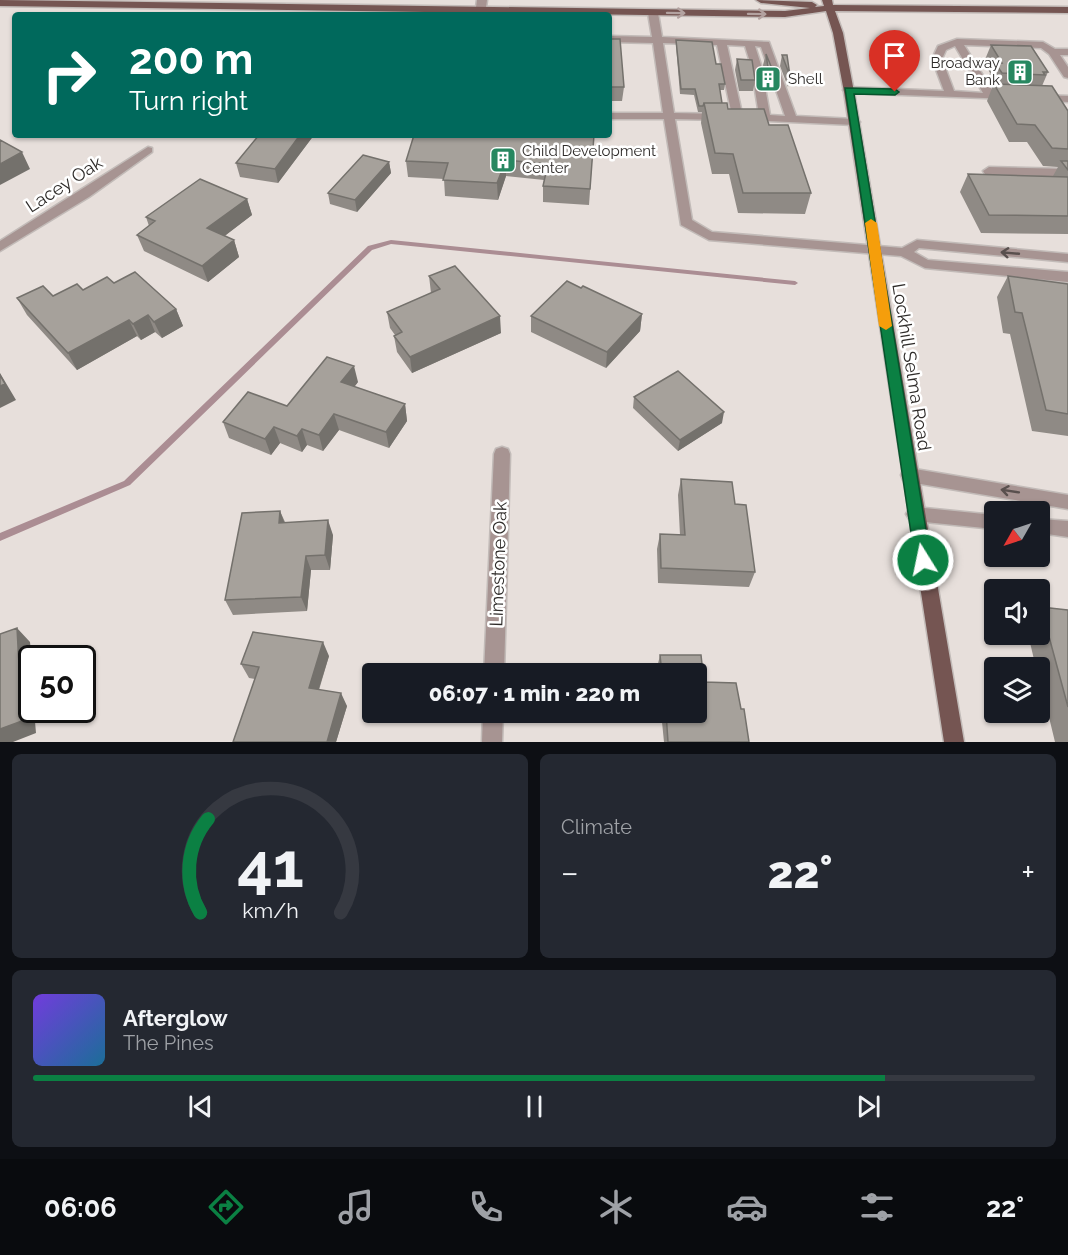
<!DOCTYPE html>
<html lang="en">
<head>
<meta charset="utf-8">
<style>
	:root { --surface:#171b24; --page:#242831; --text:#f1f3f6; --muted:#9ea1a6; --line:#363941; --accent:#0b8043 }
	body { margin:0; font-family:Raleway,sans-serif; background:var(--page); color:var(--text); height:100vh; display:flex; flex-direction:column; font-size:22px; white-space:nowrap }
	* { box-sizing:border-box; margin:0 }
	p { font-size:20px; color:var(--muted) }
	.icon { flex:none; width:33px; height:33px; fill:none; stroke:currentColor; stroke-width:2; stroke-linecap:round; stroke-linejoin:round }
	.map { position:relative; height:742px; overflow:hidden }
	.panel { display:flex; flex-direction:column; gap:12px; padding:12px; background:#0d0f14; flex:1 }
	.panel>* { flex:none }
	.top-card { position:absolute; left:12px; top:12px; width:600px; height:126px; border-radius:6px; box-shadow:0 2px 4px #0004; background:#00695c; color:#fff; overflow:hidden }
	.needle { width:39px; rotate:231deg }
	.tools { position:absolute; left:984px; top:501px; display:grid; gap:12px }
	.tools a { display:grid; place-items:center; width:66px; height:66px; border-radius:6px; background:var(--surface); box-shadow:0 2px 4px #0004; font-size:30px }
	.speed { position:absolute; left:18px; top:645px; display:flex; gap:12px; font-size:30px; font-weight:700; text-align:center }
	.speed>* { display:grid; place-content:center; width:78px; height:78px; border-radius:50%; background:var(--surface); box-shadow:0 2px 4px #0004; line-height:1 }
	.speed .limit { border:3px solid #111; border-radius:9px; background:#fff; color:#111 }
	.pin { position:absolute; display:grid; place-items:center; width:51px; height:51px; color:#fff; margin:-62px -26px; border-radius:50% 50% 50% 0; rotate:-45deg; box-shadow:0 0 6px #0007 }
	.pin .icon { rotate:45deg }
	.me { position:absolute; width:66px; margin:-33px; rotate:350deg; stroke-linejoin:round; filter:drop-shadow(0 0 4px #0008) }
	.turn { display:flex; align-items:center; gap:21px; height:126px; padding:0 18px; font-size:27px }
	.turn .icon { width:78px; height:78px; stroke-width:2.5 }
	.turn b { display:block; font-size:42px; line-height:51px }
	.big { font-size:45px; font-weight:800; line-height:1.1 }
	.panel .tile { flex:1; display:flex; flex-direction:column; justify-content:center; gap:9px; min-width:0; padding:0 21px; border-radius:9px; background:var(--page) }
	.panel .dial { align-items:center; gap:0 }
	.dial svg { height:156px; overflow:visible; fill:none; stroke:var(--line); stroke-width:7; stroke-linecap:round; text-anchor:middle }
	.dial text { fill:var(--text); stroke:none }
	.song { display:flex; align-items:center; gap:18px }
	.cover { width:72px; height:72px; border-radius:9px; background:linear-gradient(135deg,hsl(260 70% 55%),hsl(200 70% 35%)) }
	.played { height:6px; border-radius:3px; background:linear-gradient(90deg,var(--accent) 85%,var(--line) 85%) }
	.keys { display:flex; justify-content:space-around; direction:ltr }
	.heat { display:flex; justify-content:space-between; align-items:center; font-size:33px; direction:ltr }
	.panel .tiles { flex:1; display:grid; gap:12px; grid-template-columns:1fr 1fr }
	.tile:last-child { grid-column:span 2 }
	.trip { position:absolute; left:362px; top:663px; width:345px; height:60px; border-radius:6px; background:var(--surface); box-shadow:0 2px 4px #0004; font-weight:800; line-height:60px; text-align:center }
	.dock { display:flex; height:96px; justify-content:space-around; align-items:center; background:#090b0e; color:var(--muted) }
	.dock .icon { width:42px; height:42px }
	.dock .active { color:var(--accent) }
	.dock b { font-size:27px; color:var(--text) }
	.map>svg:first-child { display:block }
</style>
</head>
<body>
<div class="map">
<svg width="1068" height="742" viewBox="0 0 1068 742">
	<rect width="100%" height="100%" fill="#e7dfdb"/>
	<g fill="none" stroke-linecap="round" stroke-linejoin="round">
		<path fill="#ab8d93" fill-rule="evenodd" d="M391 240 795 281 798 283 795 285 391 244 372 250 130 485 0 541V533L124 481 368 246Z"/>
		<defs>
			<path id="minor" d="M477 0H487L485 15H475Z
				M653 10 658 13 662 37 769 42 796 116 854 119 860 122 854 125 745 120V116L759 115 751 65 745 46 727 45 743 118 741 120H733L717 45 663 43 674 113 722 114 728 117 722 120 675 119 692 220 712 232 902 248 917 240 1068 254V262L919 248 914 252 928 260 1068 272V282L925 268 901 256 709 240 681 225 664 119H609V113H663L653 43 609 42V36L652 37 648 13ZM755 46 761 47 785 116 770 115 761 65Z
				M957 39 1043 42 1055 49H1068V55H1060L1068 67V78L1064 77 1049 54 1041 48 964 45 994 93 1011 95V99L848 93 843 90 848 87 944 91 932 59 938 46ZM955 46 983 93 954 91 942 59 946 50Z
				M1040 95 1068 96V102L1036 100 1035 98Z
				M148 147 152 148V152L89 197 0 251V241Z
				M989 167 1068 169V177L985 174 983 171Z
				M502 447 508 449 510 454 504 674H484L494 454 496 449Z
				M909 468 1068 495V509L909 482 903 480 901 475 903 470Z
				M915 507 994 515V529L915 521 909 519 906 514 909 509Z
				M1040 519 1068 521V537L1040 533Z
				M483 712H503L502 742H482Z"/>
			<path id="major" d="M0 0 785 11 810 8 761 3 756 0 812 2 817 5 815 7 824 6 822 0H832L833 5 1068 7V13L835 11 843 33 854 92 964 742H944L844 92 833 33 826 11 785 17 0 6Z"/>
		</defs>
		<use href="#minor" stroke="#c2bbb8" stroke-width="3"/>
		<use href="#major" stroke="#c2bbb8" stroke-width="3"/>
		<use href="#minor" fill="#a79492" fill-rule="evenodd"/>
		<use href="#major" fill="#755552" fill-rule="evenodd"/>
	</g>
	<path fill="#8f8a85" d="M609 39 624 87 622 101H609Z
		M676 40 716 64 725 84 724 90H720L722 103 728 109 769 125 811 193 805 214 738 213 729 174H712L701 123 702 112H698L694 95 680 94 676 46Z
		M991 45 1048 72 1042 86 1068 111V234L981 233 960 192 968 174 1053 176 1058 167 1043 166 1027 142H1009L987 101 992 88 988 80 990 73 984 62Z
		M766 54 775 76 772 87H769L768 92 763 65Z
		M782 55 790 76 788 87 780 66Z
		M737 59 755 80 753 91H739L735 70Z
		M259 135H314L278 183 240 177 236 163Z
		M594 135 589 205 543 202V186L544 180 506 176 498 200 445 196 444 179 408 177 406 161Z
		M389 162 391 173 357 212 330 204 328 193Z
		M247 199 252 215 224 236 234 240 239 257 208 282 144 251 137 235 149 226 146 217Z
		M429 276 501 333 412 373 397 352 394 336 395 335 390 328 387 312 431 293Z
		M1008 276 1068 284V436L1032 431 1010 334 1003 333 997 297Z
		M114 283 176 309 183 326 162 338 155 332 141 340 137 336 77 370 27 315 17 298 53 296Z
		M581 288 642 314 640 331 606 368 531 332V316Z
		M358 382 354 387 405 404 407 421 389 448 339 430 323 451 307 445 302 452 280 443 271 455 229 438 223 422 287 406Z
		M634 397 722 423 678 451 633 408Z
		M681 479 735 504 755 572 749 587 658 583 657 549 660 534 680 535 678 495Z
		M280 511 285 522 333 535 330 570H311L307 611 233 615 225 600Z
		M1041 607 1068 610V742H1055L1040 680V668H1036L1028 634H1040V609Z
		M660 655H701L704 682 736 683 741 709H744L749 742H664L661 712H696V674H657V668Z
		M329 656 319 690 347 706 336 742H233L255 679 249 678 241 664Z"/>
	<path fill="#74716c" d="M300 135H314L278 183 275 169Z
		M22 152 30 169 0 185V164Z
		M506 160V176L498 200 497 183Z
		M389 162 391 173 357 212 355 200Z
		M247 199 252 215 213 245 207 228Z
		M234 240 239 257 208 282 202 266Z
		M176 309 183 326 162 338 154 322Z
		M642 314 640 331 606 368 607 352Z
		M148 315 155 332 141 340 133 324Z
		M500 316 501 333 412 373 410 357Z
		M129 320 137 336 77 370 68 353Z
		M354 366 358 382 345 399 341 382Z
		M0 373 16 400 0 408Z
		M405 404 407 421 389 448 386 432Z
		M724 412 722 423 678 451 680 440Z
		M334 414 339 430 323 451 319 435Z
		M274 427 280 443 271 455 265 439Z
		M302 429 307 445 302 452 297 436Z
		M280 511 286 527 279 523Z
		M328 520 333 535 330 570 325 555Z
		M306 556 311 570 307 611 301 597Z
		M17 628 30 642 32 664V710H34L36 733 13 742H0V729Z
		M323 642 329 656 315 701 309 688Z
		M341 693 347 706 336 742H327Z"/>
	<path fill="#a6a19b" stroke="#74716c" stroke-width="1.5" d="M609 39H620L624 87H609Z
		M676 40 712 42 716 64H721L725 84H719L722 103H704L703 106H699L695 89H681Z
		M991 45 1031 46 1048 72H1043L1045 75 1002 73 995 63H1002Z
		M766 54 775 76H770V81Z
		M782 55H787L790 76Z
		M737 59 752 60 755 80H741Z
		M994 84 1052 86 1068 111V149L1052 148 1035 125 1017 124Z
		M704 103H727L728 109H764L769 125H788L811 193H743L733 154 715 153Z
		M259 135H300L275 169 236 163Z
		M414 135H594L590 189 543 186 548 164 506 160 497 183 443 180 448 163 406 161Z
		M0 140 22 152 0 164Z
		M363 155 389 162 355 200 328 193Z
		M1061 161H1068V170Z
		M968 174 1068 177V216L989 215Z
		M200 179 247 199 207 228 234 240 202 266 137 235 155 221 146 217Z
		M455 266 500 316 410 357 394 336 402 332 387 312 440 289 429 276Z
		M135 272 176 309 154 322 148 315 133 324 129 320 68 353 17 298 43 286 53 296 77 284 83 290 107 277 114 283Z
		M1008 276 1068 284V414L1046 410 1022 313 1015 312Z
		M567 281 581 288 583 286 642 314 607 352 531 316Z
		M327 357 354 366 341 382 405 404 386 432 334 414 319 435 302 429 297 436 274 427 265 439 223 422 248 392 287 406Z
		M678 371 724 412 680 440 634 397Z
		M0 375 5 384 0 386Z
		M681 479 732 482 735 504 746 505 755 572 661 568 660 534 685 535Z
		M280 511 279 523 328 520 325 555 306 556 301 597 225 600 242 513Z
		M1041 607 1068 610V707Z
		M17 628 22 721 0 729V634Z
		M253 632 323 642 309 688 341 693 327 742H233L259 667 241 664Z
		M660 655H701L704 682 736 683 741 709H744L749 742H668L666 712H696V674H662Z"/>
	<defs><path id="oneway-shaft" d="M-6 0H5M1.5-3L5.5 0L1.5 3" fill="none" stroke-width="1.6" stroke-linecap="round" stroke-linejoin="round" transform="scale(1.5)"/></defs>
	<g stroke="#b3a2a0">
		<use href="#oneway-shaft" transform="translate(676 13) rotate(1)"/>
		<use href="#oneway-shaft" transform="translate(757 14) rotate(1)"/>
	</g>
	<g stroke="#59504e">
		<use href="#oneway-shaft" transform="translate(1010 253) rotate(-175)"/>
		<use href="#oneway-shaft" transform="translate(1010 491) rotate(-171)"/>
	</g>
	<path fill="#0b8043" stroke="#07532c" stroke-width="1.5" d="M845 88 895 89 899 92 895 95 854 94 931 560 929 565 923 567 917 565 915 560Z"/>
	<path fill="#f59e0b" d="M871 219 877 223 892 326 886 330 879 326 865 223Z"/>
	<defs>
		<symbol id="building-square" viewBox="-11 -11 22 22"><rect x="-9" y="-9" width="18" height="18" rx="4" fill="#278760" stroke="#fff"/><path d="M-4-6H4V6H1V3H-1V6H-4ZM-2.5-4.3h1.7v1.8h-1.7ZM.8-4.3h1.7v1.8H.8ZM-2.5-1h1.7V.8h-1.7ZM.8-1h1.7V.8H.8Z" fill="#fff"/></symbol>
	</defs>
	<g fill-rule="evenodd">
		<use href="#building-square" x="1005" y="57" width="30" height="30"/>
		<use href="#building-square" x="753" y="64" width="30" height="30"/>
		<use href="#building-square" x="488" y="145" width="30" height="30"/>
	</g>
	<g text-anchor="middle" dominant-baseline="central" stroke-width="5" stroke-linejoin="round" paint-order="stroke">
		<g font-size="15" fill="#2f2c2a" stroke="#fff" text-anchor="start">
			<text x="1000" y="63" text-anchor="end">Broadway<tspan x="1000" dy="17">Bank</tspan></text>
			<text x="788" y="79">Shell</text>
			<text x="522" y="151">Child Development<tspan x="522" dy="17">Center</tspan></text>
		</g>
		<g font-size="18" fill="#2f2c2a" stroke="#fff">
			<text transform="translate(64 184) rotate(-33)">Lacey Oak</text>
			<text transform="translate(912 367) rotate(81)">Lockhill Selma Road</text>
			<text transform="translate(498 564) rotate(-88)">Limestone Oak</text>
		</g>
	</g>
</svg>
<div class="tools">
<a><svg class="needle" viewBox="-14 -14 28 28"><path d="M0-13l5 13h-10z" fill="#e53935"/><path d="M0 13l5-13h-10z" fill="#9ea1a6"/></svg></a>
<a><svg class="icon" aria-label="sound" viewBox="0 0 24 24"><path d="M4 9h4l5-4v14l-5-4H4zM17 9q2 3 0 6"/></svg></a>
<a><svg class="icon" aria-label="layers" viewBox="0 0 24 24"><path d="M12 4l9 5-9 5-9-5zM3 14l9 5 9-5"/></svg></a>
</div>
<div class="speed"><div class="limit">50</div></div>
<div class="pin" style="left:895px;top:92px;background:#d93025"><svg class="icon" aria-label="arrive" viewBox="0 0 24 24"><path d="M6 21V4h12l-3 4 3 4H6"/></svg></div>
<svg class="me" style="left:923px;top:560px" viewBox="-20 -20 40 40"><circle r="17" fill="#0b8043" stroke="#fff" stroke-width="3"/><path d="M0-11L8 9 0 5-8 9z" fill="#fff"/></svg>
<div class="trip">06:07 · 1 min · 220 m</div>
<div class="top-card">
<div class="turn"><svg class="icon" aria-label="right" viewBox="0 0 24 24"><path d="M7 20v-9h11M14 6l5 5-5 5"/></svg><div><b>200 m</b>Turn right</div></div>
</div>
</div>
<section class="panel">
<div class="tiles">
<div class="tile dial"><svg viewBox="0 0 100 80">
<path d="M14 69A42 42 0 1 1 86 69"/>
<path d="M14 69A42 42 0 0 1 18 21" stroke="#0b8043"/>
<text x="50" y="56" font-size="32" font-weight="700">41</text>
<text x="50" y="72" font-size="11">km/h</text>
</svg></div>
<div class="tile"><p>Climate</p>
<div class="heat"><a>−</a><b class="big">22°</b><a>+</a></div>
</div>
<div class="tile">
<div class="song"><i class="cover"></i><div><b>Afterglow</b><p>The Pines</p></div></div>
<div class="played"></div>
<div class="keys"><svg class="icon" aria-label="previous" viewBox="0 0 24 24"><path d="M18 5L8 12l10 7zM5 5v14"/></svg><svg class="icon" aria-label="pause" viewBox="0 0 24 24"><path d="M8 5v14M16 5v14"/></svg><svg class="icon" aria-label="next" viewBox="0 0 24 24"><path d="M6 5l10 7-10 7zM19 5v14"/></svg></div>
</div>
</div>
</section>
<nav class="dock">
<b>06:06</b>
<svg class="icon active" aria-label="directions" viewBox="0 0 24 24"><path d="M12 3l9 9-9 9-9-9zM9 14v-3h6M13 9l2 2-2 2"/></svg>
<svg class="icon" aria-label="music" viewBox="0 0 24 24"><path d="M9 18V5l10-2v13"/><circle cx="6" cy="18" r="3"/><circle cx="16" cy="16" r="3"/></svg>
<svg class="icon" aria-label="phone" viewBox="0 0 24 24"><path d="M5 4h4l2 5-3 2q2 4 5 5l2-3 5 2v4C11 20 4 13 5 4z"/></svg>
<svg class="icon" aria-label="climate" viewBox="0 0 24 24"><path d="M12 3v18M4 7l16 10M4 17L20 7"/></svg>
<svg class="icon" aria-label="car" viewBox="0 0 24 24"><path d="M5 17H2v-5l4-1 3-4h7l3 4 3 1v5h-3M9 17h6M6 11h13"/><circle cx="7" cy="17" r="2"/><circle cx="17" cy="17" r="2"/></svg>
<svg class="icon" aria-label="filters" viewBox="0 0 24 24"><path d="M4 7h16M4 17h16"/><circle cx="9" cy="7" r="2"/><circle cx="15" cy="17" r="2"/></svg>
<b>22°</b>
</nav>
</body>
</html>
